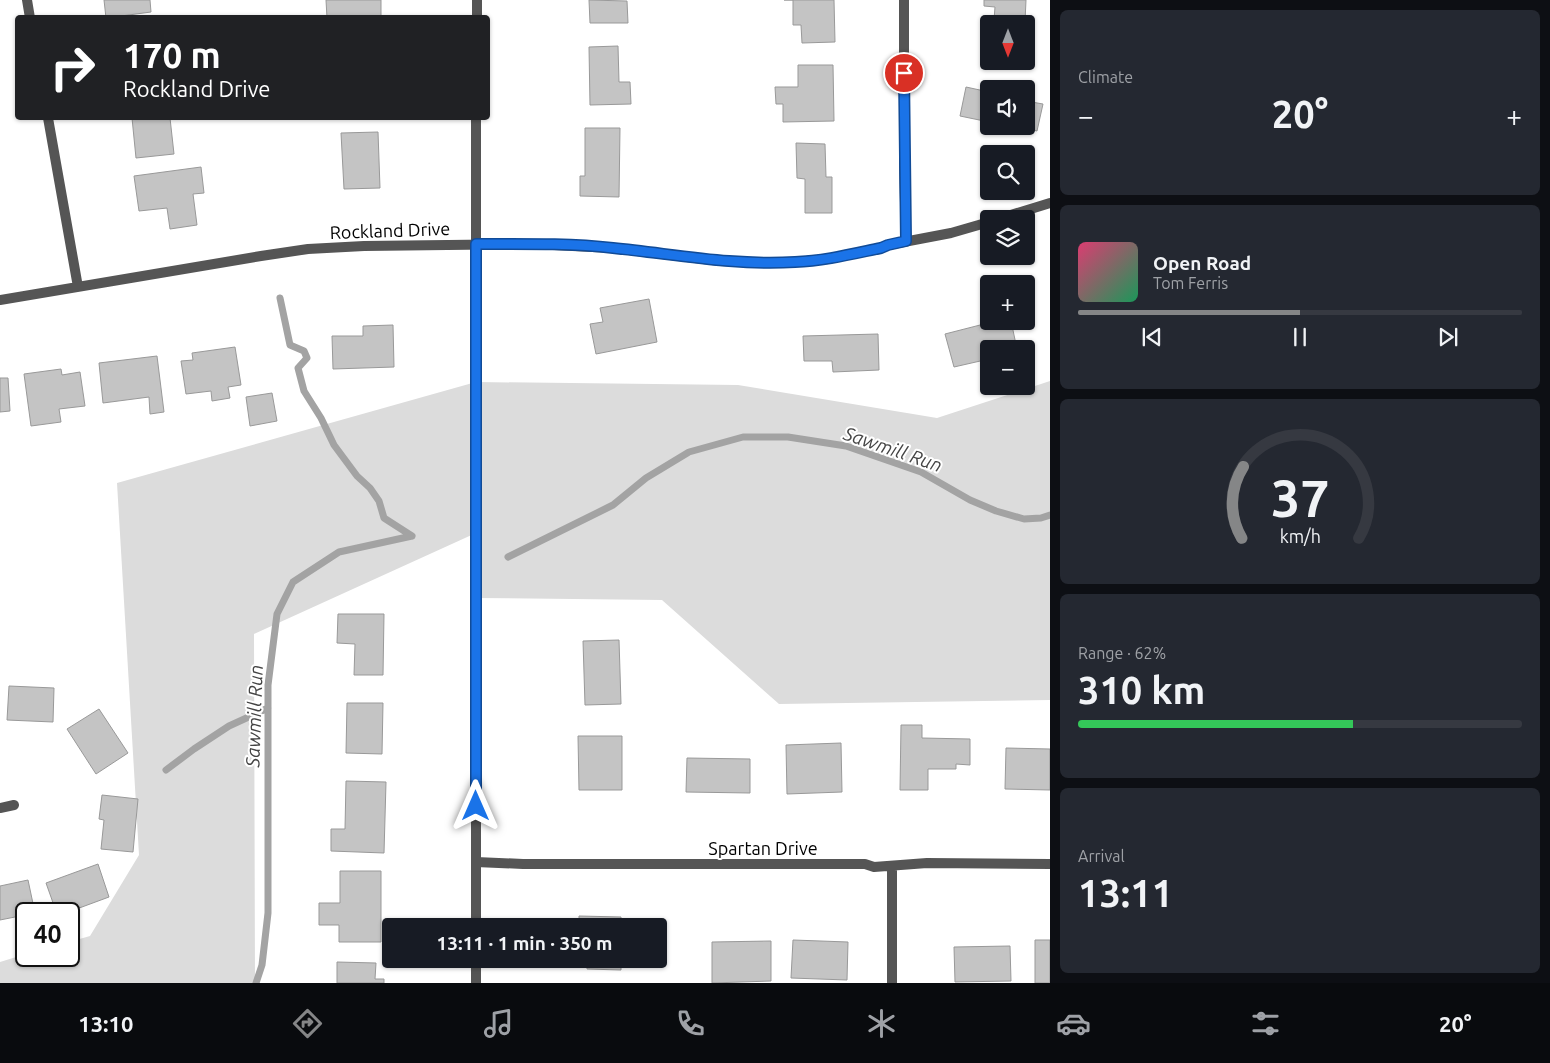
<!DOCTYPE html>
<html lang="en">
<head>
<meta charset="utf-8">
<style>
	:root { --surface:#171b24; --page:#242831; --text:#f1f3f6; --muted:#9ea1a6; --line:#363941; --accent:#858687 }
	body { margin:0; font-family:Ubuntu,sans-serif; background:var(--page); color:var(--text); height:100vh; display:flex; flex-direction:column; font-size:19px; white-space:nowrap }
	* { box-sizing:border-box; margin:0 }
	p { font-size:16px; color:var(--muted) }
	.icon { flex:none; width:28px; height:28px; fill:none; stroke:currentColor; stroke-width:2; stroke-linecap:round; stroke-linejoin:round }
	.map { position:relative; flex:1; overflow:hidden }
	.details { display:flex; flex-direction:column; gap:10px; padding:10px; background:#0d0f14; width:500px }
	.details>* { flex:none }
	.banner { position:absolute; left:15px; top:15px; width:475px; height:105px; border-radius:5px; box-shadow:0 1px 4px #0004; background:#202124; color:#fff; overflow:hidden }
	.needle { width:32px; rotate:180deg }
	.controls { position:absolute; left:980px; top:15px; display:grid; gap:10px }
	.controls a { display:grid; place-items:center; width:55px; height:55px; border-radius:5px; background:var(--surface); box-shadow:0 1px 4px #0004; font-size:25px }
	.speed { position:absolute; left:15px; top:902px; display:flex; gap:10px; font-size:25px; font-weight:700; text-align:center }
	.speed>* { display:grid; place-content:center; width:65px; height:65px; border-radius:50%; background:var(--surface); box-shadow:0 1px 4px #0004; line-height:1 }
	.speed .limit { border:2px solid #111; border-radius:8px; background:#fff; color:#111 }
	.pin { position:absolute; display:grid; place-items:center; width:42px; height:42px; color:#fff; margin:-21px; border:2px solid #fff; border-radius:50%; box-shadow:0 1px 5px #0007 }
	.me { position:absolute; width:55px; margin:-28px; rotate:0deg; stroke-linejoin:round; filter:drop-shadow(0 0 4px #0008) }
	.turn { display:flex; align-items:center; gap:18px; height:105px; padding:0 25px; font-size:22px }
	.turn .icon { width:65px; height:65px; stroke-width:2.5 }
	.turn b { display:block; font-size:35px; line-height:42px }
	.big { font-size:38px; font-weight:600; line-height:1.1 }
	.details .card { flex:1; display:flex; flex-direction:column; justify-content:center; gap:8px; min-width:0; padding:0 18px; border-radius:8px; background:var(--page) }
	.details .dial { align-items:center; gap:0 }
	.dial svg { height:130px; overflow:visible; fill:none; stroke:var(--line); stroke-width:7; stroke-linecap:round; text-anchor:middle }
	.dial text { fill:var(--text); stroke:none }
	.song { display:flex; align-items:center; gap:15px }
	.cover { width:60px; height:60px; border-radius:8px; background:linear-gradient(135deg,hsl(340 70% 55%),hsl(150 70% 35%)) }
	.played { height:5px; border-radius:2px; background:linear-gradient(90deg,var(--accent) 50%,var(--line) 50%) }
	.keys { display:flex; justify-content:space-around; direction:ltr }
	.heat { display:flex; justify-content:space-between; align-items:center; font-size:28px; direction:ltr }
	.charge { height:8px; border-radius:4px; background:linear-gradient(90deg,#34c759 62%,var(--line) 0) }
	.trip { position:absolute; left:382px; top:918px; width:285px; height:50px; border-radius:5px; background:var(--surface); box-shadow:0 1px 4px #0004; font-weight:600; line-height:50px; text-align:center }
	.tabs { display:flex; height:80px; justify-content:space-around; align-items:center; background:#090b0e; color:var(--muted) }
	.tabs .icon { width:35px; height:35px }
	.tabs .on { color:var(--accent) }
	.tabs b { font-size:22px; color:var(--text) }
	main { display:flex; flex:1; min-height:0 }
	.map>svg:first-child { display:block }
</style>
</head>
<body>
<main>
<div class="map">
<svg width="1050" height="983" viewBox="0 0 1050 983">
	<rect width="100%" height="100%" fill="#fff"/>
	<path fill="#dcdcdc" d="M1050 381V700L779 704 662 600 476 598V533L254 634 255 983H0V962L26 954V956H69V942L90 936 139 855 117 483 476 382 738 385 937 418Z"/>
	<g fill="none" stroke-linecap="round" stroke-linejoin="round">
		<path stroke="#a3a3a3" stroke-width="7" d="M280 298 290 345 304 351 307 358 298 368 304 391 321 418 334 445 357 476 370 488 379 501 384 518 412 536
			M508 557 613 505 646 478 689 452 743 437H788L846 446 921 472 970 500 996 511 1024 519 1041 518 1050 515
			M166 770 194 749 229 726 268 708
			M256 983 262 965 268 913V685L277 614 293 582 339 552 412 536"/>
	</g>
	<path fill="#c4c4c4" stroke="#999" d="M104 0H150L151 12 106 18Z
		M326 0H381V18H327Z
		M589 0 627 1 628 23H590Z
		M784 0H834L835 42 802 43 801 25H793V0Z
		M984 0H1026L1025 22 994 20 995 7 984 6Z
		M618 46 619 82H630L631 104 590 105 589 47Z
		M798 65H833L834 121 783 122V104H776L775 87H798Z
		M966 87 989 92V122L960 116Z
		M1026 101 1043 104 1037 131 1018 126H1026Z
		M132 118H170L174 154 136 158Z
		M585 128H620L619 197 580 196V176H585Z
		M378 132 380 188 344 189 341 133Z
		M796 143 825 144 826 177H832V213H805V179L797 178Z
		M201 167 204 193 193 194 197 225 170 229 167 208 139 211 134 176Z
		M649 299 657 342 596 354 590 324 603 322 600 308Z
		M989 315V321H1011L1017 349H989V359L954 367 945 334 984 324 982 317Z
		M393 325 394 367 333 369 332 336H363V326Z
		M878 334 879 370 833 372 832 361H804L803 336Z
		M235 347 241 385 228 387 230 398 212 401 211 391 186 394 181 361 193 360 192 353Z
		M157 356 164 412 150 414 149 397 103 403 99 363Z
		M61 369 62 375 80 372 85 406 59 409 61 422 31 426 24 374Z
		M0 378H8L10 411 0 412Z
		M272 393 277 421 250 426 246 397Z
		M338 614H384L383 675H354L355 644 337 643Z
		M619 640 621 704 585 705 583 641Z
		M9 686 54 688 53 722 7 720Z
		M347 703H383L382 754 346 753Z
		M99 709 128 753 96 774 67 729Z
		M901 725H922V738L970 739V765L956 764V769H928V790H900Z
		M578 736H622V790H579Z
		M841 743 842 792 787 794 786 745Z
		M1006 748 1050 749V790L1005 789Z
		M687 758 750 759V793L686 792Z
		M346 781 386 782 384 853 331 851V829H345Z
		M102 795 138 799 133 852 101 849 104 820 99 819Z
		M98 864 109 897 63 914H57L46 883Z
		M340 871H381V942H339V925H319V903H340Z
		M28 880 35 913 0 920V886Z
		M579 916 621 917V926H579Z
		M793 940 848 942 847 980 791 978Z
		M1035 940H1050V983H1035Z
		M771 941V981L712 983V942Z
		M1010 946 1011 981 955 982 954 947Z
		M587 959H621V970L587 969Z
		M337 962 376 963 375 979H384V983H337Z"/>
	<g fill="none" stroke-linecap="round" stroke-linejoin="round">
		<path stroke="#555" stroke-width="10" d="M27 0 30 18
			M904 0V164L906 241
			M48 118 78 287
			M998 219 1050 203
			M0 300 261 256 308 249 364 246 533 244 612 248 720 261 760 263 795 262 828 259 881 248 888 245 951 233 989 222
			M0 808 14 805
			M476 862 523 864H865L874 867 927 863 1050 864
			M892 866V983"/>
		<path stroke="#555" stroke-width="10" d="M477 18V0
			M476 926V118
			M476 983V959"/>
	</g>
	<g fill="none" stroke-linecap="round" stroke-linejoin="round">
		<defs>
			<path id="route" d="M476 806V244C522 244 568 243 613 248 674 254 734 266 795 262 824 261 852 254 881 248L888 245 906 241 904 73"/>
		</defs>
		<use href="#route" stroke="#114b97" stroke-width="12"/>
		<use href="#route" stroke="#1a73e8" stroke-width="9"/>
	</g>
	<g text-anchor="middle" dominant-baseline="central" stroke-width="4" stroke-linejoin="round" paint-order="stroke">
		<g font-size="18" fill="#000" stroke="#fff">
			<text transform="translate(390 230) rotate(-2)">Rockland Drive</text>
			<text x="763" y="848">Spartan Drive</text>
		</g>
		<g font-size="19" font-style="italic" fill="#444" stroke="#fff">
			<text transform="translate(893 449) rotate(19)">Sawmill Run</text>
			<text transform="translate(254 716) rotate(-88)">Sawmill Run</text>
		</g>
	</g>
</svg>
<div class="controls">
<a><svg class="needle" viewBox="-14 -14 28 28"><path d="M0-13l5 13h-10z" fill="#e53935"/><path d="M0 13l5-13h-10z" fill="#9ea1a6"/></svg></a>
<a><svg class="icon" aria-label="sound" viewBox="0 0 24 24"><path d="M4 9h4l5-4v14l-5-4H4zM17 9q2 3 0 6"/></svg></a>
<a><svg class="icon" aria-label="search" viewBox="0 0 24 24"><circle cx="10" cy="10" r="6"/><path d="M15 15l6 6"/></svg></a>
<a><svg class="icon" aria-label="layers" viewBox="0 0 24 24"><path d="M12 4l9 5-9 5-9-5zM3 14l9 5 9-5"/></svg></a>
<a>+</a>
<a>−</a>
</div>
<div class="speed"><div class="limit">40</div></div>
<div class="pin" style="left:904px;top:73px;background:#d93025"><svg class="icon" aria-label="arrive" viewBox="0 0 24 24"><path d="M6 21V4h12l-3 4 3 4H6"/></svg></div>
<svg class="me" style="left:476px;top:806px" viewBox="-20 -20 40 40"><path d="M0-17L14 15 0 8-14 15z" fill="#1a73e8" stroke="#fff" stroke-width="4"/></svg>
<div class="trip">13:11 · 1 min · 350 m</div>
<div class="banner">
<div class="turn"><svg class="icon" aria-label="right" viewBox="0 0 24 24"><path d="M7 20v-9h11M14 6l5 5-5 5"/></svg><div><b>170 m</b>Rockland Drive</div></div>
</div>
</div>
<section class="details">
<div class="card"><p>Climate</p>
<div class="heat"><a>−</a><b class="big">20°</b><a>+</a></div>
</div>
<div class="card">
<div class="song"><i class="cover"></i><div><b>Open Road</b><p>Tom Ferris</p></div></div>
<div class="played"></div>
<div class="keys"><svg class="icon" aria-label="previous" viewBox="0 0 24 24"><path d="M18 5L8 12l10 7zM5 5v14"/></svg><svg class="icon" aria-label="pause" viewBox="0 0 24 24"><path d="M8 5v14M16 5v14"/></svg><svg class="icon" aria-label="next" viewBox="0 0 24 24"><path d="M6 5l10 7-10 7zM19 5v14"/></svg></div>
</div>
<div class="card dial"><svg viewBox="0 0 100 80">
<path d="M14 69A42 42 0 1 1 86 69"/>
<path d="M14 69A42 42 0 0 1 15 25" stroke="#858687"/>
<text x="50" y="56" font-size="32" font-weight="700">37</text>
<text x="50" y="72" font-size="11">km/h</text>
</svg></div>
<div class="card"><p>Range · 62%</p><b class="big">310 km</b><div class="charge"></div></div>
<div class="card"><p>Arrival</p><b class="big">13:11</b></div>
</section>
</main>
<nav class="tabs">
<b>13:10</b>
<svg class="icon on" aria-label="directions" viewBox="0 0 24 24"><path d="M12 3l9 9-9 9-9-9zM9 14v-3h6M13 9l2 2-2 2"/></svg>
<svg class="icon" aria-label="music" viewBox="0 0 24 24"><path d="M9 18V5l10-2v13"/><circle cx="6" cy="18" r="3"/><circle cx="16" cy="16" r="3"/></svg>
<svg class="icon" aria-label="phone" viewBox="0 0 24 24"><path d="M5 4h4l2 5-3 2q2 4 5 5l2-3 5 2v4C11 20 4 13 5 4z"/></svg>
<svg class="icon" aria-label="climate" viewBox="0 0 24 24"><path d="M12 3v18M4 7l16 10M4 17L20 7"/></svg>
<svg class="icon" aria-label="car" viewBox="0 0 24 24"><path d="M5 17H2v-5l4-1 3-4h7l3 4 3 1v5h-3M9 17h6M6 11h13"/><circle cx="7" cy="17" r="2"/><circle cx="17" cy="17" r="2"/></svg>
<svg class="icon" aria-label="filters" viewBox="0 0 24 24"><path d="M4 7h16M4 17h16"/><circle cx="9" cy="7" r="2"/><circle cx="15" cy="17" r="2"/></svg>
<b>20°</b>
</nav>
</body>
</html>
